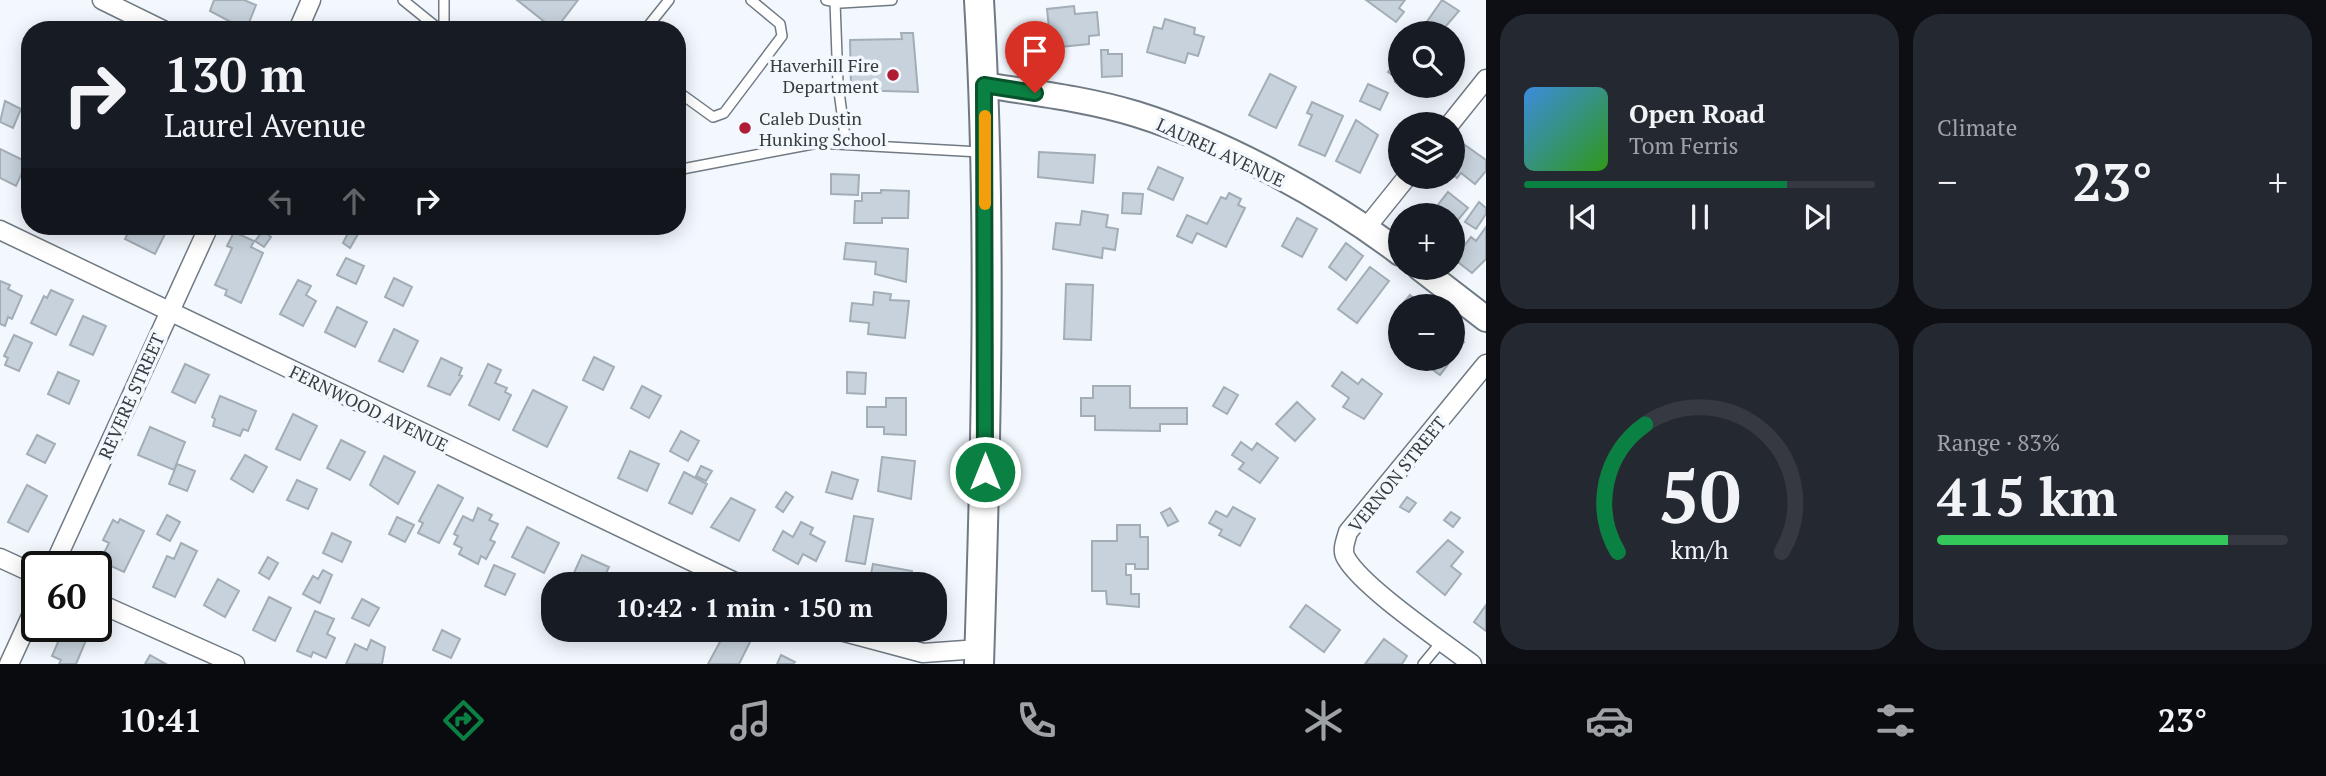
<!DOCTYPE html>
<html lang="en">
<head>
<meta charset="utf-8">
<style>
	:root { --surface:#171b24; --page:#242831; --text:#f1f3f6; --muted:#9ea1a6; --line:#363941; --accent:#0b8043 }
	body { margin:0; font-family:"PT Serif",serif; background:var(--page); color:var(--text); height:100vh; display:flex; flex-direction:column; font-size:26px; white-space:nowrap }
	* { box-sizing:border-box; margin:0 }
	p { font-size:23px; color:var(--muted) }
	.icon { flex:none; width:38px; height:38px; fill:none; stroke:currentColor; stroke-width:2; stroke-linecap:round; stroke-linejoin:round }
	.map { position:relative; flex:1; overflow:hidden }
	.side { display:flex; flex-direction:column; gap:14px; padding:14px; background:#0d0f14; width:840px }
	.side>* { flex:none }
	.top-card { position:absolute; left:21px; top:21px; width:665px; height:214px; border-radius:28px; box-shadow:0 4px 18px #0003; background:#171b24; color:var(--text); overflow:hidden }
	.controls { position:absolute; left:1388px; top:21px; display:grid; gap:14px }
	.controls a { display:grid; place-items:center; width:77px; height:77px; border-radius:50%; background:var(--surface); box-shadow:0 4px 18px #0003; font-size:35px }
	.speed { position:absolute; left:21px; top:551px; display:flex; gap:14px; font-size:35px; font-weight:700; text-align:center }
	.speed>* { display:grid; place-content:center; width:91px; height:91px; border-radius:50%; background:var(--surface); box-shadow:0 4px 18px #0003; line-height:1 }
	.speed .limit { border:4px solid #111; border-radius:10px; background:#fff; color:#111 }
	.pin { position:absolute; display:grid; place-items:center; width:60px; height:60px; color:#fff; margin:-72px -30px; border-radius:50% 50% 50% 0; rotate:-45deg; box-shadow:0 0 7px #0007 }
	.pin .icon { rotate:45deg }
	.me { position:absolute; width:77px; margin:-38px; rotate:0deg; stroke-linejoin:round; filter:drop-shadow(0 0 5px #0008) }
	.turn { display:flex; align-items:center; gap:24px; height:147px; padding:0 28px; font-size:32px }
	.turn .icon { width:91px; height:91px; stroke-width:2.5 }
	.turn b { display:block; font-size:49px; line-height:60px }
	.lanes { display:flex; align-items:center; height:66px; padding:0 28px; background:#0003; justify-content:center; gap:35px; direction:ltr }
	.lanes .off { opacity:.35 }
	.big { font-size:52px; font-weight:700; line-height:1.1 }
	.side .widget { flex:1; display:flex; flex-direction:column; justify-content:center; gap:10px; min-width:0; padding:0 24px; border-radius:28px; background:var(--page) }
	.side .dial { align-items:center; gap:0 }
	.dial svg { height:182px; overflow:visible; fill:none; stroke:var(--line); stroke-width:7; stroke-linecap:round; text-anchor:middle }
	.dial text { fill:var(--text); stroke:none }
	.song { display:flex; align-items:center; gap:21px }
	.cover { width:84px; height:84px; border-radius:10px; background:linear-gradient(135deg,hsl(210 70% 55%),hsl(110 70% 35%)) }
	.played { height:7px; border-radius:4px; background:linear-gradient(90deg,var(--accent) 75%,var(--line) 75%) }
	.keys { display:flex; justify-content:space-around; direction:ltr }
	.heat { display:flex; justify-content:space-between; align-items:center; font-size:38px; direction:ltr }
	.charge { height:10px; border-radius:5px; background:linear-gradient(90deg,#34c759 83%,var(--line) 0) }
	.side .tiles { flex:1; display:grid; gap:14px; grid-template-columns:repeat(2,1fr) }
	.trip { position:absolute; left:541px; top:572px; width:406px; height:70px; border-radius:28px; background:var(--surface); box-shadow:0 4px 18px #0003; font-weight:700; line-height:70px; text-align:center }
	.tab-bar { display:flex; height:112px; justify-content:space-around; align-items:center; background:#090b0e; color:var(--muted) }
	.tab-bar .icon { width:49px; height:49px }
	.tab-bar .current { color:var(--accent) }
	.tab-bar b { font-size:32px; color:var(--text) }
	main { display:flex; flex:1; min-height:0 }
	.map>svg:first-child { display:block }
</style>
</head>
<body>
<main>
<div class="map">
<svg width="1486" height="664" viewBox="0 0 1486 664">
	<rect width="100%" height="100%" fill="#f2f8fe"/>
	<path fill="#c7d2dc" stroke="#a3adb6" stroke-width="2" d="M214 0H244L256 5 246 30 210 11Z
		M517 0H578L555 30Z
		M1366 0H1405L1399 8 1404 12 1396 22Z
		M1442 0 1459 11 1440 33 1426 23Z
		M1074 6 1075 14 1097 12 1099 35 1089 36V44L1051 48 1047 9Z
		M1165 19 1195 28 1194 34 1204 37 1198 56 1188 53 1185 63 1147 52 1154 27 1162 29Z
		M901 33H913L918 92 851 90 850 40 902 39Z
		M1101 50H1108V54H1122V76L1102 77Z
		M1400 55V86H1426L1419 95 1409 88 1407 91 1395 82 1398 79 1388 72Z
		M1270 74 1296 87 1276 128 1249 115Z
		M1368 84 1388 93 1380 110 1360 101Z
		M5 101 21 109 13 128 0 122Z
		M1312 102 1343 116 1325 156 1299 145 1312 115 1307 113Z
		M1356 120 1378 135 1360 173 1336 161Z
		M1465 145 1486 160V171L1475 184 1461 173 1457 178 1452 174V162Z
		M0 149 27 162 16 186 0 178Z
		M1039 152 1095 155 1093 183 1038 177Z
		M1158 167 1183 178 1173 200 1148 189Z
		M831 174 859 175 858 195 831 194Z
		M881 190 909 191 908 218H882V223H854L855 201H862V193H881Z
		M1448 192 1468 208 1452 227V215H1430Z
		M1123 193 1143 194 1141 214 1122 213Z
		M1229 193 1241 199 1238 205 1245 208 1226 247 1197 233 1192 243 1177 236 1187 215 1207 224 1221 197 1226 199Z
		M1479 202 1486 208V214L1476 229 1465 222Z
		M1082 211 1108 215 1106 227 1118 229 1115 250 1103 248 1102 258 1053 249 1056 223 1080 225Z
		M1297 218 1317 229 1302 257 1282 246Z
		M94 226H112L108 233Z
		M131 226H169L155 254 125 239Z
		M1486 227V259L1472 273 1454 259 1471 237 1476 241Z
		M350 229 358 234 350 248 343 243Z
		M263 231 271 237 264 247 255 241Z
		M234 232 254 241 251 247 263 253 241 303 225 295 227 290 215 285 232 248 227 246Z
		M846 243 908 249 906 282 875 274 876 262 844 259Z
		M1346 243 1363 256 1346 280 1329 267Z
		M346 258 364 266 356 284 337 275Z
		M1370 267 1389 281 1357 323 1338 309Z
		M394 278 412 287 403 306 385 297Z
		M298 280 311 286 306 295 316 301 303 326 280 314Z
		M0 281 10 285 8 289 22 296 12 319 8 317 5 326 0 324Z
		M1066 284 1093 285 1091 340 1064 339Z
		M51 290 73 300 56 335 31 323 44 296 47 298Z
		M874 292 891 294 890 300 909 301 905 338 868 334 869 323 850 321 852 303 873 305Z
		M1410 295 1423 305 1422 306H1401Z
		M337 307 367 322 355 347 325 332Z
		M83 316 106 326 93 355 70 345Z
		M394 329 418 341 403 372 379 361Z
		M1452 334 1464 342 1452 358Z
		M14 335 32 343 19 371 5 365 8 358 4 356Z
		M594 357 614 367 603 390 583 380Z
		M441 358 462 368 459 375 462 376 450 395 428 386Z
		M1435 359H1452L1440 375 1429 367Z
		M185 364 209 375 195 403 172 392Z
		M488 364 501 370 495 383 507 388 505 392 511 395 499 420 469 405Z
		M58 372 79 381 69 404 48 394Z
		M847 372 866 373 865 394 847 393Z
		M1342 372 1358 384 1362 379 1382 394 1364 419 1343 407 1349 398 1332 386Z
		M642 386 661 396 649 418 631 408Z
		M1093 386H1130V408H1187V424H1160V431L1095 430V416H1081V398H1093Z
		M1224 387 1238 395 1227 414 1213 406Z
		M533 390 567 407 547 447 513 430Z
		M220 396 256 411 248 431 243 429 240 436 213 426 215 419 212 417Z
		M886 398H906V435L884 434V427H867V407H886Z
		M1297 402 1315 419 1295 441 1276 424Z
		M293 414 317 426 300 460 276 449Z
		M150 427 185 442 174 470 138 455Z
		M681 431 699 441 688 461 670 451Z
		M37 435 55 444 45 463 27 454Z
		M341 440 365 452 350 480 327 468Z
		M1241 442 1252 450 1257 443 1278 458 1260 483 1239 469 1244 463 1232 455Z
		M630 451 659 464 647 491 618 478Z
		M245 455 267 467 253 492 231 479Z
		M384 456 415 472 398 504 370 485Z
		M882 457 915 461 911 499 878 491Z
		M177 464 195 471 187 491 169 484Z
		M701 466 712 471 706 481 696 476Z
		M684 472 707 484 692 514 669 503Z
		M832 472 858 480 852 499 826 492Z
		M297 480 317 489 308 509 287 500Z
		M27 485 47 496 28 532 8 522Z
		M438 485 463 498 439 543 418 533 423 523 419 521Z
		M786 492 793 497 783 512 776 507Z
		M1407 497 1416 503 1409 512 1400 507Z
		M731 498 755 510 739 541 711 527Z
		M1233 507 1255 519 1240 546 1219 535 1222 530 1209 523 1216 511 1227 517Z
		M478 508 492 515 489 520 498 524 490 540 495 542 486 559 481 556 478 564 459 554 462 548 454 544 458 536 454 534 463 516 473 521Z
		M1170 508 1178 521 1168 526 1161 513Z
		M1451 512 1460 518 1453 527 1444 520Z
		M167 515 180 522 170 541 157 534Z
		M854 516 873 519 865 564 846 561Z
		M397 517 414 525 405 542 389 534Z
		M120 519 144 531 124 572 100 561 109 543 103 540 113 520 118 523Z
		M801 522 813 528 810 534 825 542 816 561 803 554 798 564 773 550 783 531 793 537Z
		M1117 525H1140V537H1148V569H1135V564H1126V575H1131V594H1139V607L1107 604 1106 591H1092V541H1117Z
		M527 527 559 543 544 573 512 557Z
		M332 533 351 542 342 562 323 553Z
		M1448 540 1463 552 1451 566 1461 574 1445 595 1417 572Z
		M181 543 197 551 175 597 153 587 167 556 174 559Z
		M582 555 609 567 601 584H569Z
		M268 557 278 563 269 579 259 573Z
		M873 564 912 571 909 584H869Z
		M494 565 515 574 505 595 485 586Z
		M323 570 332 575 320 603 303 594 313 576 318 579Z
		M625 578 638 584H621Z
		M218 579 239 591 225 617 204 605Z
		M269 597 291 608 275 641 253 630Z
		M362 599 379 608 369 626 352 618Z
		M1306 605 1340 630 1324 652 1290 627Z
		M1486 605V631L1474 622Z
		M315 611 334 619 327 634 335 638 326 658 313 652 311 657 297 651Z
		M65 626 87 631 85 636 87 638 76 664H59L61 660 52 656Z
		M442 630 460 639 451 658 433 650Z
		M719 630H756L739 664H708L721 640 716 637Z
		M1384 639 1407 656 1402 664H1365Z
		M371 640 385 647 382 664H346L355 644 367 650Z
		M150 655 166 664H145Z
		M781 655 795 662 793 664H777Z"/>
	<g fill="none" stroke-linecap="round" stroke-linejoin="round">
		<defs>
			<path id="service" d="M403 0 440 30
				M826 0 841 3 892 0
				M835 2 838 84 846 144
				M444 30V0
				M645 30 669 0
				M677 91 713 117 724 113 782 36 780 24 751 0
				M677 170 818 143 980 152
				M1423 664 1442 641"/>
			<path id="minor" d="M102 0 163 30
				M298 30 311 0
				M1450 124 1486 79
				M1366 228 1407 177
				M0 230 739 584
				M0 558 37 575
				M53 567 209 226
				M96 602 235 664
				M837 630 923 653 979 649
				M9 664 37 603
				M1472 664C1442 641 1362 587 1346 558 1341 550 1346 540 1348 532L1486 364"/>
			<path id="secondary" d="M984 85C1035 93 1087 99 1136 114 1223 141 1328 198 1400 253
				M1420 268 1486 319"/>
			<path id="primary" d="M979 664C986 443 992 221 979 0"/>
		</defs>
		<use href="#service" stroke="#707a83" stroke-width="12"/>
		<use href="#minor" stroke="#707a83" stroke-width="21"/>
		<use href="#secondary" stroke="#707a83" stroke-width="28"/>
		<use href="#primary" stroke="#707a83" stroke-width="32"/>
		<use href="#service" stroke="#fff" stroke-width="9"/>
		<use href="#minor" stroke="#fff" stroke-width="18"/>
		<use href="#secondary" stroke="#fff" stroke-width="24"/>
		<use href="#primary" stroke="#fff" stroke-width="28"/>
	</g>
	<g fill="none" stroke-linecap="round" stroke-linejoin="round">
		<defs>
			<path id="route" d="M985 472 984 85 1035 93"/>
		</defs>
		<use href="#route" stroke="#07532c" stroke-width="18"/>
		<use href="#route" stroke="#0b8043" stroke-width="12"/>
		<path stroke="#f59e0b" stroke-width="12" d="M985 116V204"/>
	</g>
	<g fill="#af1c34" stroke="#f2f8fe" stroke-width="2.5">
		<circle cx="893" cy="75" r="7"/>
		<circle cx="745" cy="128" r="7"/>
	</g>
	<g text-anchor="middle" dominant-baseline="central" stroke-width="7" stroke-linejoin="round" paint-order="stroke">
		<g font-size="18" fill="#373c40" stroke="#f2f8fe" text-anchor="end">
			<text x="879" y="65">Haverhill Fire<tspan x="879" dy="21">Department</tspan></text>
			<text x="759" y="118" text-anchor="start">Caleb Dustin<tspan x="759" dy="21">Hunking School</tspan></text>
		</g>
		<g font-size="18" fill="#373c40" stroke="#f2f8fe">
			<text transform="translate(1221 152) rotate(25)">LAUREL AVENUE</text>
			<text transform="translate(131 396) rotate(-66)">REVERE STREET</text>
			<text transform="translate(369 408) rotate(26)">FERNWOOD AVENUE</text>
			<text transform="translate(1397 474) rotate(-51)">VERNON STREET</text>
		</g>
	</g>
</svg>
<div class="controls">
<a><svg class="icon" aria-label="search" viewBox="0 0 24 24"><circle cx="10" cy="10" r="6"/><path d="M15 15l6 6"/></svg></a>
<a><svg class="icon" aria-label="layers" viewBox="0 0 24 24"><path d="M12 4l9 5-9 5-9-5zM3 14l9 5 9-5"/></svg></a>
<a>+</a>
<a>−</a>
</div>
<div class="speed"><div class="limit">60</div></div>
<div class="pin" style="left:1035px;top:93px;background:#d93025"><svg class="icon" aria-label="arrive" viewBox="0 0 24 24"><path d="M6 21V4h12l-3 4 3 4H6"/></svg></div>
<svg class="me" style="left:985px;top:472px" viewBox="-20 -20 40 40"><circle r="17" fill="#0b8043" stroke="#fff" stroke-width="3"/><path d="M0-11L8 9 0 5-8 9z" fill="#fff"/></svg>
<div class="trip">10:42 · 1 min · 150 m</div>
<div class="top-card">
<div class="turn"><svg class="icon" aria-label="right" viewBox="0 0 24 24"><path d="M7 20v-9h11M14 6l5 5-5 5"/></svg><div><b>130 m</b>Laurel Avenue</div></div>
<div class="lanes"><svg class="icon off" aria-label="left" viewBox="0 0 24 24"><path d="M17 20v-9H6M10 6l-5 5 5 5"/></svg><svg class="icon off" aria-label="ahead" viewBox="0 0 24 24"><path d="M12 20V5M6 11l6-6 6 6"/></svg><svg class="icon" aria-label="right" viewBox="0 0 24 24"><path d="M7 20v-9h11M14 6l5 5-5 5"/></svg></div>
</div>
</div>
<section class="side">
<div class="tiles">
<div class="widget">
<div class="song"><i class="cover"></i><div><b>Open Road</b><p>Tom Ferris</p></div></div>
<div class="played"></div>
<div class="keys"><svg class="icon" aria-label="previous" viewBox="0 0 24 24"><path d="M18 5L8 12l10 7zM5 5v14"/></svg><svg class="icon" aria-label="pause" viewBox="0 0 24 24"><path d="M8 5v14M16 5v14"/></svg><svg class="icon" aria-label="next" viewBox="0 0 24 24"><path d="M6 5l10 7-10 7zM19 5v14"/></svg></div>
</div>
<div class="widget"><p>Climate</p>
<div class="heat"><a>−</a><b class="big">23°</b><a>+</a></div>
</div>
<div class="widget dial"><svg viewBox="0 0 100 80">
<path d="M14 69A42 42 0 1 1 86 69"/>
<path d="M14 69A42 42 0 0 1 26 13" stroke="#0b8043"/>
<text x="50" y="56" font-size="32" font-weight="700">50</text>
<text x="50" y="72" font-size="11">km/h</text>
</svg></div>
<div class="widget"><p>Range · 83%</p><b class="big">415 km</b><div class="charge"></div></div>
</div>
</section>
</main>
<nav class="tab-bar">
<b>10:41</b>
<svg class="icon current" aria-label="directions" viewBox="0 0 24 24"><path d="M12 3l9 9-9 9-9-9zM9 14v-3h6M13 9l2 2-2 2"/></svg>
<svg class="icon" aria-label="music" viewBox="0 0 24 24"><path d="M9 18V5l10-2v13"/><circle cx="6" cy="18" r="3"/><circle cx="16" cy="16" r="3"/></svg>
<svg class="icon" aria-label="phone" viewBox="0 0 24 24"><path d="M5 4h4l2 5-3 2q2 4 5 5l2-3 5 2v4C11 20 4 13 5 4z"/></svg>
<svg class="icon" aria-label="climate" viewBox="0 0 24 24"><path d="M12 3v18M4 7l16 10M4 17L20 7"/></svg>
<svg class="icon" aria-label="car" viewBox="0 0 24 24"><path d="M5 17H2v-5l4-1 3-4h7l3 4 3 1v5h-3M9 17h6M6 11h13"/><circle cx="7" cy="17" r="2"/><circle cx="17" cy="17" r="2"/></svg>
<svg class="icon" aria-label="filters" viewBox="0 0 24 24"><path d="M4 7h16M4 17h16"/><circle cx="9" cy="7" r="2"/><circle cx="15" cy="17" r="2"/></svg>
<b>23°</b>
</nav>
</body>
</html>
